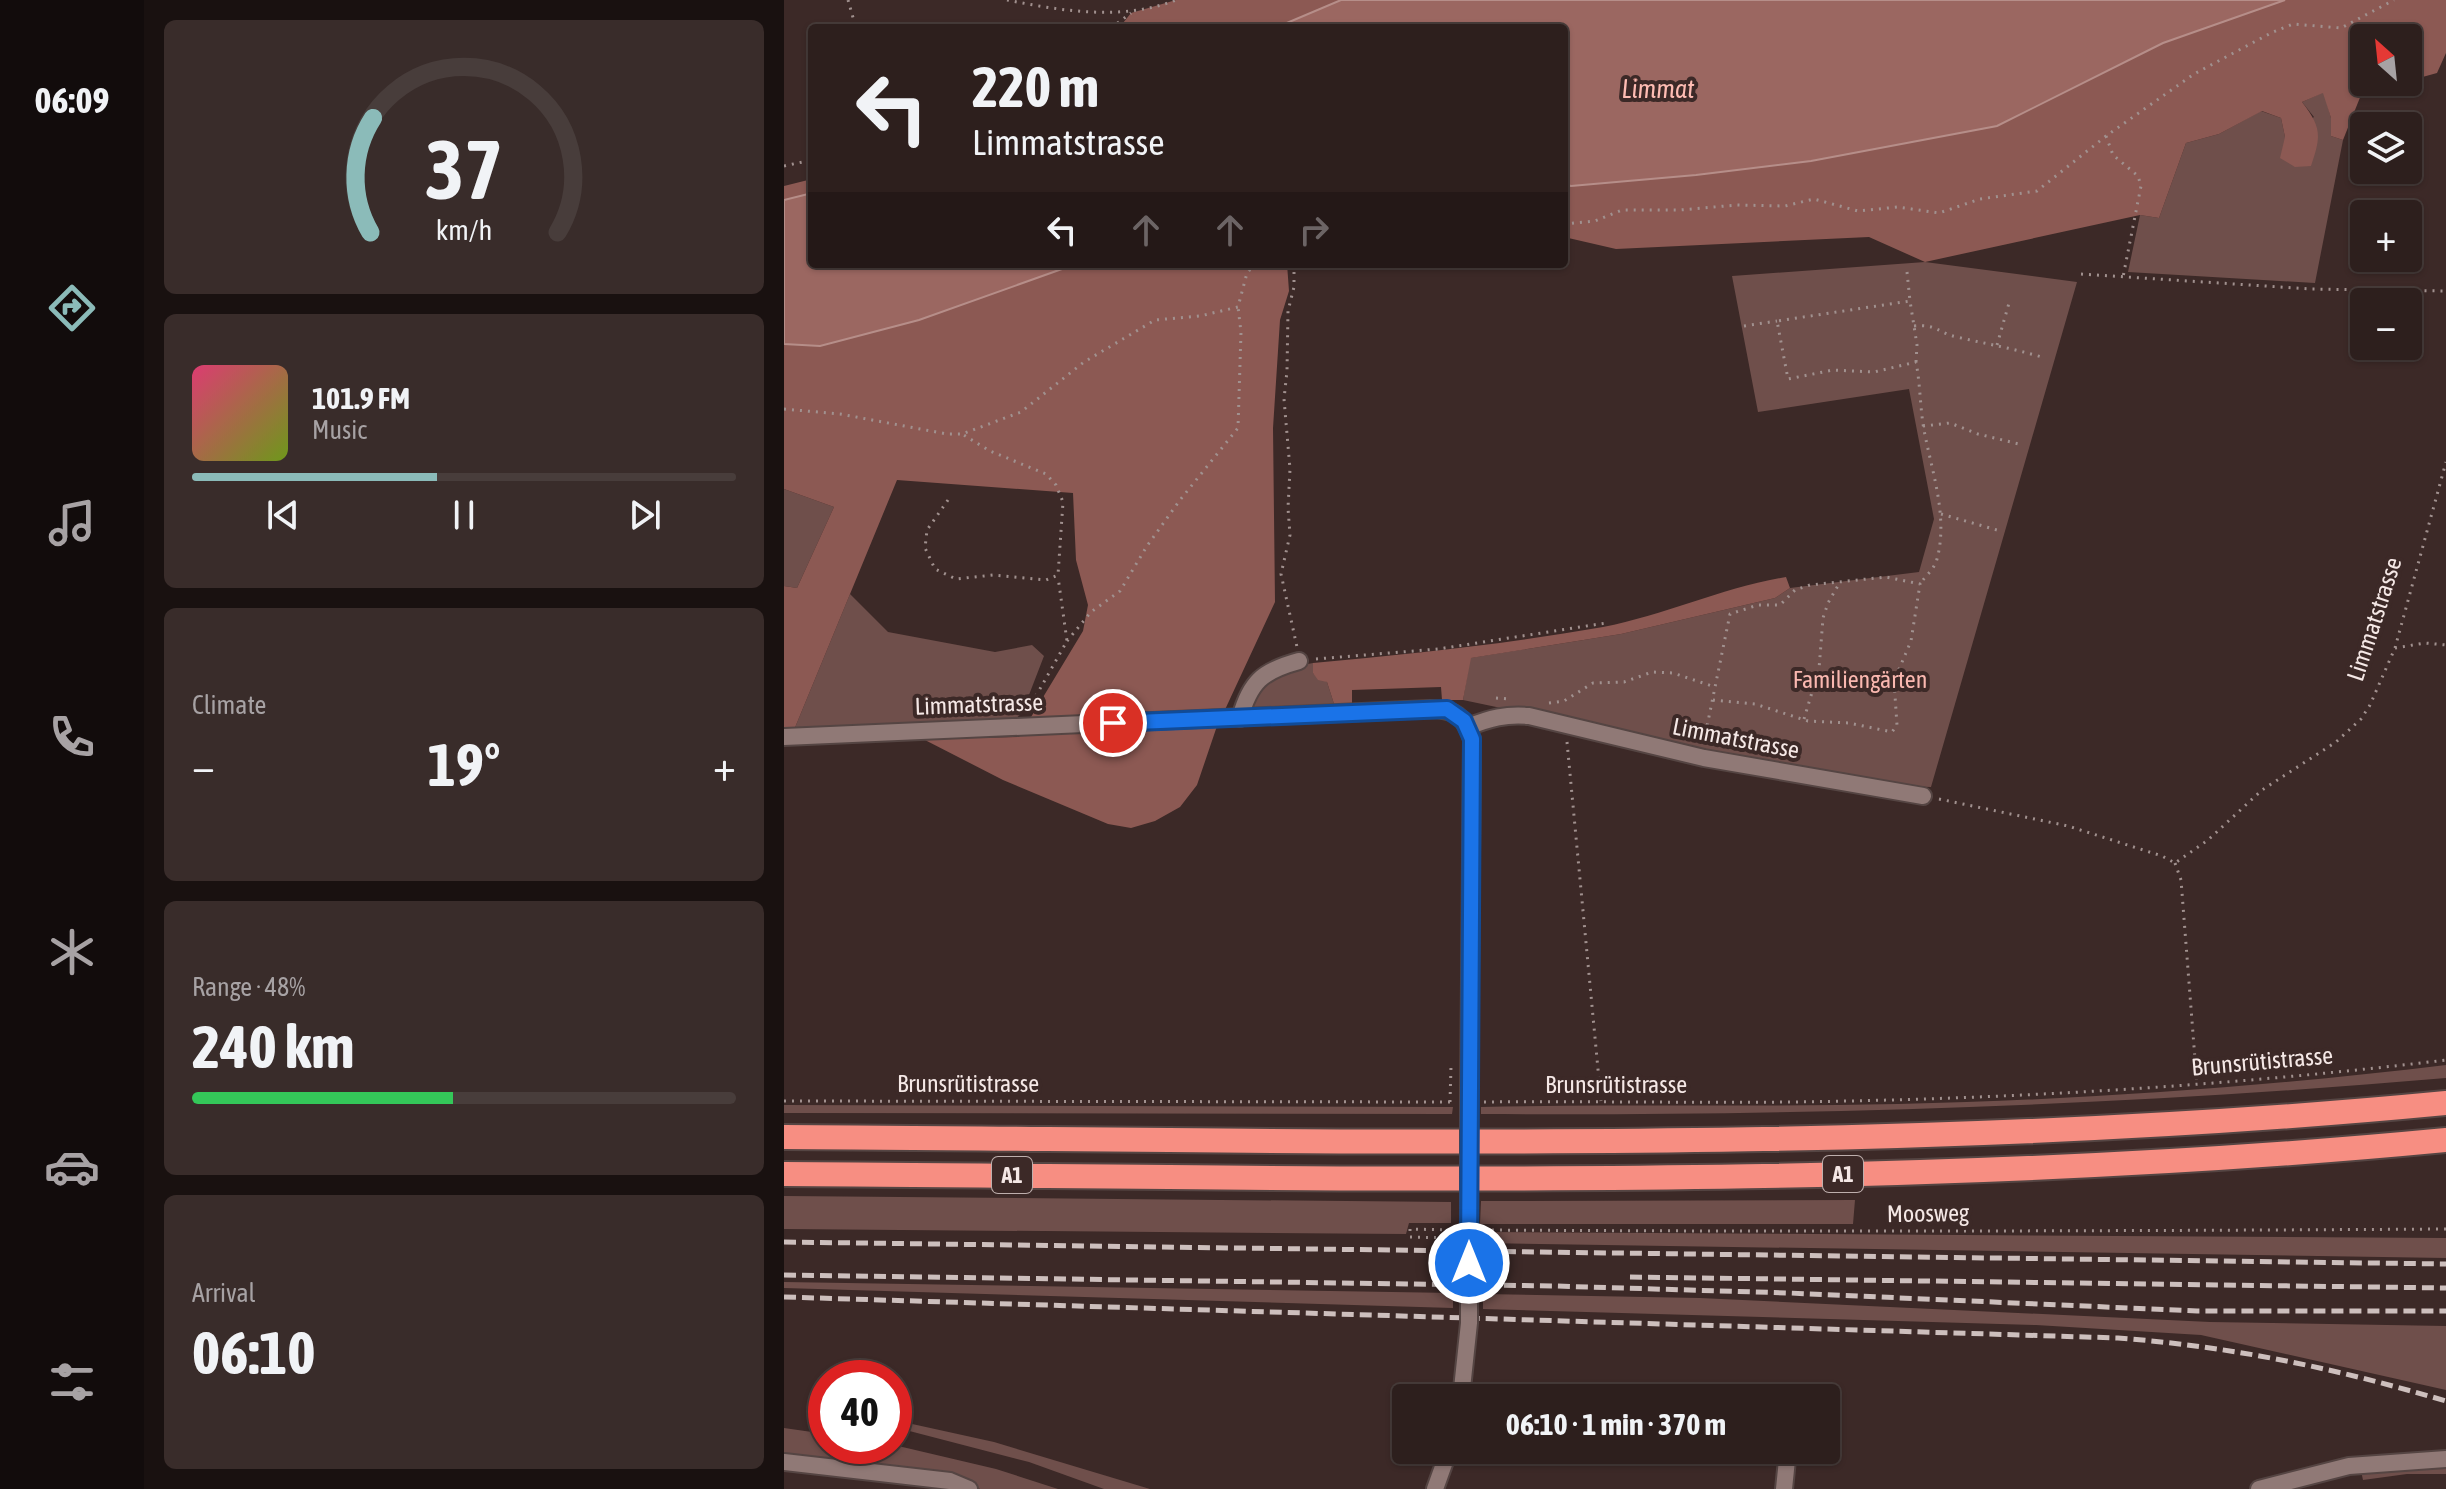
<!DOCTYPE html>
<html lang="en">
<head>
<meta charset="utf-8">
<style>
	:root { --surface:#2d1f1d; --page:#392c2a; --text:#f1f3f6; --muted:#a7a2a4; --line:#483d3b; --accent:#8bbbb9 }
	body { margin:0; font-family:"Asap Condensed",sans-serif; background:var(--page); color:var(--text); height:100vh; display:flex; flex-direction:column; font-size:30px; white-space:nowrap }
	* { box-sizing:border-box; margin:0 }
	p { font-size:26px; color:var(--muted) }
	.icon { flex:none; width:44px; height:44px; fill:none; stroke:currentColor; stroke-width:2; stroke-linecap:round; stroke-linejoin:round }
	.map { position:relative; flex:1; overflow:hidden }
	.side { display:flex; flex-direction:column; gap:20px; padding:20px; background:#191110; width:640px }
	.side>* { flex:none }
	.banner { position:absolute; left:24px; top:24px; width:760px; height:244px; border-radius:8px; box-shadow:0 2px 6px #0004,0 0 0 2px var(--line); background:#2d1f1d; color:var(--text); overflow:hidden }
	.needle { width:52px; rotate:333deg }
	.buttons { position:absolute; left:1566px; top:24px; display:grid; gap:16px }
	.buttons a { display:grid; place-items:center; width:72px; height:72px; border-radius:8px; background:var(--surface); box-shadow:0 2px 6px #0004,0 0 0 2px var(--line); font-size:40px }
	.speed { position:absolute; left:24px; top:1360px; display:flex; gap:16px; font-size:40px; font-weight:700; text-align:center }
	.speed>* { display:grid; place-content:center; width:104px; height:104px; border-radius:50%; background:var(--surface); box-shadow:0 2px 6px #0004,0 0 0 2px var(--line); line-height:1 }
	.speed .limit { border:12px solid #d22; background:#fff; color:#111 }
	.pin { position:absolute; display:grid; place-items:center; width:68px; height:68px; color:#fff; margin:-34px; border:4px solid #fff; border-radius:50%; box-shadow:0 2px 8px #0007 }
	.me { position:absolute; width:88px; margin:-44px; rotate:0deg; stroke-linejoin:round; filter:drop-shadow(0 0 6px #0008) }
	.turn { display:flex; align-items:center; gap:28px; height:168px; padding:0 32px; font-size:36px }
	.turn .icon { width:104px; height:104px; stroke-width:2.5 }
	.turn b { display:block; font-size:56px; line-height:68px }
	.lanes { display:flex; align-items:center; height:76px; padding:0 32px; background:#0003; justify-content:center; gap:40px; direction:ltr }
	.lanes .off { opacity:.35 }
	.big { font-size:60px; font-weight:700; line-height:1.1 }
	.side .widget { flex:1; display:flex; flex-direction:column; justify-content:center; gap:12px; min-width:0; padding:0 28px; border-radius:12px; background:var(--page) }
	.side .dial { align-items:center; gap:0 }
	.dial svg { height:208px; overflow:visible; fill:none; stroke:var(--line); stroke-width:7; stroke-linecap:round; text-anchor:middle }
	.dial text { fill:var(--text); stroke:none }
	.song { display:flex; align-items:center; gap:24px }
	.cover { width:96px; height:96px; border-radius:12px; background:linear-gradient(135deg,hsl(340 70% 55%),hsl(80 70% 35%)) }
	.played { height:8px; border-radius:4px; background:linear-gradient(90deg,var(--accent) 45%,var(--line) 45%) }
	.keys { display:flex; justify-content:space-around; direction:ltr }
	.heat { display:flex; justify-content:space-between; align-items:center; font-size:44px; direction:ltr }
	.charge { height:12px; border-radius:6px; background:linear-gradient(90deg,#34c759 48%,var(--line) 0) }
	.trip { position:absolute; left:608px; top:1384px; width:448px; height:80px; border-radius:8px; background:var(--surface); box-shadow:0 2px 6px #0004,0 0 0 2px var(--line); font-weight:700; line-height:80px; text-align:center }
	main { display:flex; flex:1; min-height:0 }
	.tab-bar { display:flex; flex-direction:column; width:144px; justify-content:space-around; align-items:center; background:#120c0c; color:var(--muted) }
	.tab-bar .icon { width:56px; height:56px }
	.tab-bar .current { color:var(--accent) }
	.tab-bar b { font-size:36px; color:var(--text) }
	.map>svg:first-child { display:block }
</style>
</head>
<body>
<main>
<nav class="tab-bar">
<b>06:09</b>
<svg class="icon current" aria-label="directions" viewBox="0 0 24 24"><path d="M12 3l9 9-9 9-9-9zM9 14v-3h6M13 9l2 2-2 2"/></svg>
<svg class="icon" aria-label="music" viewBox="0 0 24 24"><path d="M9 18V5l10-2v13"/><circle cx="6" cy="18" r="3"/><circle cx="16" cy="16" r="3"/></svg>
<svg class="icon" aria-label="phone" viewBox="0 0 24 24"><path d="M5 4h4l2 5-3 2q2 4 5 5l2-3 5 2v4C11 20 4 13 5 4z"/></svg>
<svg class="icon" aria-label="climate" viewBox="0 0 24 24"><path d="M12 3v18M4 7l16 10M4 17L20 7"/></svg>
<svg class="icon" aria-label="car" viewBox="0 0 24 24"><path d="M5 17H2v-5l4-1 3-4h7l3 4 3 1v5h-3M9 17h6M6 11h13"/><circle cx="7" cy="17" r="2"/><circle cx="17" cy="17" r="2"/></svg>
<svg class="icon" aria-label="filters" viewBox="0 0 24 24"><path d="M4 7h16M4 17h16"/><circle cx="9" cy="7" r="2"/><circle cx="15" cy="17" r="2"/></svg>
</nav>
<section class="side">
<div class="widget dial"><svg viewBox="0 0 100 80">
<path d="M14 69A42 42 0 1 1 86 69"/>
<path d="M14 69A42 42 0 0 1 15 25" stroke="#8bbbb9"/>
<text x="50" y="56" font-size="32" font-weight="700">37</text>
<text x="50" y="72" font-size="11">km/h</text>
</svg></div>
<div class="widget">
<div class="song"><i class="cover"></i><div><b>101.9 FM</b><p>Music</p></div></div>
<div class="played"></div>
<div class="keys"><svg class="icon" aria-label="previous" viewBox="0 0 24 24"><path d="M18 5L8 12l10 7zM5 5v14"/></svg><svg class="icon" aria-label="pause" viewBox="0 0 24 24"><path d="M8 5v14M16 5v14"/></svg><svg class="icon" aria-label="next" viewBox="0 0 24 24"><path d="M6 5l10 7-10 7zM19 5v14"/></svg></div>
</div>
<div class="widget"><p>Climate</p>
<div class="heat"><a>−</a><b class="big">19°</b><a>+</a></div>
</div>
<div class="widget"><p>Range · 48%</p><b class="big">240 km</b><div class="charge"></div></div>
<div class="widget"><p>Arrival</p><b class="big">06:10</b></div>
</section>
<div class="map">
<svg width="1662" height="1489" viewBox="0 0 1662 1489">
	<rect width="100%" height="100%" fill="#3c2927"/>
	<path fill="#6f4f4b" d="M1540 92 1547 118V136L1559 140 1531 283 1344 272 1356 215 1375 218 1402 143 1435 134 1477 111 1497 118 1501 137 1530 117 1518 102Z
		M1141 262 1293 282 1147 787 1120 786 846 735 679 700 686 658 837 634 991 598 1006 588 1135 572 1150 519 1125 389 974 412 948 276Z
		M0 489 50 507 13 588 0 586Z
		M66 594 104 632 211 652 248 645 260 656 238 713 231 719 222 721 10 730Z
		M529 663V673L543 682 551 707 473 710 469 706 470 691 509 667Z
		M1662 1065V1078C1341 1106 1019 1116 697 1114V1107C836 1104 975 1107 1114 1104 1297 1100 1480 1087 1662 1065Z
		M0 1105 669 1107 668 1114 0 1113Z
		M0 1196 667 1202V1223H625L622 1234 0 1229Z
		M1071 1200 1069 1224H696L697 1201Z
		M696 1232 1662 1238V1258L697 1243Z
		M0 1282 669 1293V1308L0 1288Z
		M699 1294 916 1298 1426 1322 1662 1326V1390L1417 1335 1252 1325 699 1309Z
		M110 1420 210 1442 366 1489H320L245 1462 110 1427Z
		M0 1428 42 1434V1446L110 1445 212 1469 274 1489H196L176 1476 0 1457Z
		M1662 1465V1474H1623L1579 1480 1577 1471Z"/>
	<path fill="#8c5953" d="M392 0H557L491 28H335L347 13Z
		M1501 0H1662V53L1653 73 1624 81V38H1580V82H1622L1577 95 1559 140 1547 136V118L1539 93 1518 102C1538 128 1537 136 1527 166L1511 167 1496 158 1501 137 1497 118 1478 111 1435 134 1402 143 1375 218 1356 215 1141 262 1085 237 832 249 780 237V184L912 175 1027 161 1213 126 1379 43Z
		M28 179V193L0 200V186Z
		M292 264H503L505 291 496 320 489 428 491 602 432 729 413 785 396 807 371 821 347 828 324 824 219 780 139 739 235 737 299 631 304 605 292 560 289 493 113 480 10 730H0V586L13 588 50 507 0 489V344L36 346 135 320Z
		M1002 577 1006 588 991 598 837 634 687 658 679 700H658L657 687 568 690V704L551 707 543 682 534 680 529 673V663C626 654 723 644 819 627 881 615 940 587 1002 577Z"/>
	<path fill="#9b6761" stroke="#b68e89" stroke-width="2" d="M557 0H1501L1379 43 1213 126 1027 161 912 175 787 186 780 184V28H491Z
		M28 193V264H292L135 320 36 346 0 344V200Z"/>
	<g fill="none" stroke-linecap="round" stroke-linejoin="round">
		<defs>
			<path id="minor" d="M456 718C466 682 478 671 515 661
				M684 727C706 718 722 714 745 716L920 758 1139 796
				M0 737 646 709C670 709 681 716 688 739L685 1095
				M0 1462 166 1481 185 1489
				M651 1489 665 1450
				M1000 1489 1004 1450
				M1475 1489 1565 1466 1662 1459"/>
			<path id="highway" d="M0 1137C554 1140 1110 1156 1662 1103
				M0 1174C554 1177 1110 1193 1662 1140"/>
		</defs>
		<use href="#minor" stroke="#554543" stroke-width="20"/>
		<use href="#highway" stroke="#554543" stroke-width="28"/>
		<path stroke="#a1918f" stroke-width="3" stroke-dasharray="2 6" stroke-linecap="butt" d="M64 0 72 28
			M223 0C278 11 339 21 392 0
			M327 28 347 13
			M1322 136 1329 155 1354 176 1357 186 1339 277
			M0 166 28 160
			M780 224 811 221 838 210H896L953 205 1001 206 1030 199 1074 211 1114 207 1155 213 1196 199 1253 191 1322 136 1410 74 1487 33 1509 24 1557 28 1610 0
			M510 264V287L504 311 503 371 500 399 506 469 504 508 506 535 497 574 513 647
			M1123 272 1126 301
			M1297 274 1527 289 1662 291
			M960 326 993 321
			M1130 326C1154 324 1154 333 1173 337 1203 344 1232 349 1261 358
			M1213 345 1225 303
			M1132 362 1133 345 1126 301 993 321 1004 379 1049 370 1090 372 1132 362C1136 383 1136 403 1139 424 1146 467 1165 515 1153 559 1150 570 1142 575 1136 584
			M0 409 56 414 163 434H178L237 412 300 362 371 320 416 316 454 307 463 273 471 264
			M1139 426 1166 423 1194 434 1239 445
			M164 500 143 530 141 548 151 569 172 579 209 575 262 580 274 575 279 502 272 485 262 474 206 451 178 434
			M1157 514 1213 530
			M283 641 307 612 336 591 363 546 396 500 454 428 457 332 454 307
			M1611 648 1641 643 1662 645
			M532 659 654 649 822 623
			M712 698 725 699
			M765 703 780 701 809 683 840 682 868 672 889 673 931 687
			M244 710 283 641 274 577
			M1020 719 1035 669 1039 618 1044 603 1056 582
			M920 741 946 614 974 605H996L1011 590 1026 585 1102 577 1136 584 1127 641 1110 681 1113 725 1108 732 1065 723 1024 721 971 704 929 700
			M783 742 817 1101
			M1155 799 1284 826 1378 856 1391 863 1424 840 1478 790 1552 742 1577 719 1586 705 1611 648 1662 462
			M1391 863 1397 880 1413 1085
			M0 1101 668 1102
			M666 1102 667 1066 669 1065
			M700 1102C803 1101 906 1103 1009 1102 1227 1099 1445 1086 1662 1060
			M700 1230C1021 1232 1341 1231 1662 1229
			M668 1238 626 1237V1229L668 1230"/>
		<use href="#minor" stroke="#907976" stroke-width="16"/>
		<use href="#highway" stroke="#f78e82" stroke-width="24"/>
		<path stroke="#cdbfbd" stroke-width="5" stroke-dasharray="12 6" stroke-linecap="butt" d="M0 1242 1662 1264
			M0 1275 770 1286 1005 1293 1413 1311H1662
			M846 1277 1662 1288
			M0 1297 1334 1338C1451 1347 1550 1368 1662 1401"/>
		<defs>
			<path id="minor-bridge" d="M677 1398 685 1323V1095"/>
		</defs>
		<use href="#minor-bridge" stroke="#554543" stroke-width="20" stroke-linecap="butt"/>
		<use href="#minor-bridge" stroke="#907976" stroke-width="16"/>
	</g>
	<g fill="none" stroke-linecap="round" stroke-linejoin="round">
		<defs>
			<path id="route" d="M329 723 663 709 680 721 688 739 685 1263"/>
		</defs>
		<use href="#route" stroke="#114b97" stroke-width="20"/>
		<use href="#route" stroke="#1a73e8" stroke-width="14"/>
	</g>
	<g text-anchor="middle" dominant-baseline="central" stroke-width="8" stroke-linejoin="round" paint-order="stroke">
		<g fill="#3c2927" stroke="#beafad" stroke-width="2">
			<rect x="1039" y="1156" width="40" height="36" rx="6"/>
			<rect x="208" y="1157" width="40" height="36" rx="6"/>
		</g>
		<g font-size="22" font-weight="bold" fill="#f5e8e6">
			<text x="1059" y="1174">A1</text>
			<text x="228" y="1175">A1</text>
		</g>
		<g font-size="24" fill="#f5e8e6" stroke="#3c2927">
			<text transform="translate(1590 619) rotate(-72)">Limmatstrasse</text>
			<text transform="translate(195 704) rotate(-2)">Limmatstrasse</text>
			<text transform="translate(952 738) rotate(11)">Limmatstrasse</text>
			<text transform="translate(1478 1061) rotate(-5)">Brunsrütistrasse</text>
			<text x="184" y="1083">Brunsrütistrasse</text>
			<text x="832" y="1084">Brunsrütistrasse</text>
			<text transform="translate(1144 1213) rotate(-1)">Moosweg</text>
		</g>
		<g font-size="24" fill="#fab8b0" stroke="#3c2927">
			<text x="1076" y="679">Familiengärten</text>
		</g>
		<g font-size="26" font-style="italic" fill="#febcb3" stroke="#3c2927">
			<text x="874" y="89">Limmat</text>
		</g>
	</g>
</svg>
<div class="buttons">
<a><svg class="needle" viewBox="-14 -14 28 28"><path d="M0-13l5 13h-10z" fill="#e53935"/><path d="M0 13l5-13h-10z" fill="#a7a2a4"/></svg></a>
<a><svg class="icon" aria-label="layers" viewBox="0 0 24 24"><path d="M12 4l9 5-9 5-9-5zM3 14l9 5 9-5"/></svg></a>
<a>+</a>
<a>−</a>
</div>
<div class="speed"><div class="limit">40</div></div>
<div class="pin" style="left:329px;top:723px;background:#d93025"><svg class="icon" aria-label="arrive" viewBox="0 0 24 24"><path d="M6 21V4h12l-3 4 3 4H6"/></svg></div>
<svg class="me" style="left:685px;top:1263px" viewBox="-20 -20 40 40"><circle r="17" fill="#1a73e8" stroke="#fff" stroke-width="3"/><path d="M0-11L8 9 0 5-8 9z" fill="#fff"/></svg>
<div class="trip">06:10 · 1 min · 370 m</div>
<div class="banner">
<div class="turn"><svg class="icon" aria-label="left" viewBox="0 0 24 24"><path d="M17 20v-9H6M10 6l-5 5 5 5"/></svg><div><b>220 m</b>Limmatstrasse</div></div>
<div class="lanes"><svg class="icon" aria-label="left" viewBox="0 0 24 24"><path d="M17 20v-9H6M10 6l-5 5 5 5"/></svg><svg class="icon off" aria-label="ahead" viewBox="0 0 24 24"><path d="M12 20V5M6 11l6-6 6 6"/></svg><svg class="icon off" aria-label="ahead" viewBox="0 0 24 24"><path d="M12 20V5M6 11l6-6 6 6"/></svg><svg class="icon off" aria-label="right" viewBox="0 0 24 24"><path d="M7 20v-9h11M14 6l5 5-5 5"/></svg></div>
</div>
</div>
</main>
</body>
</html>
